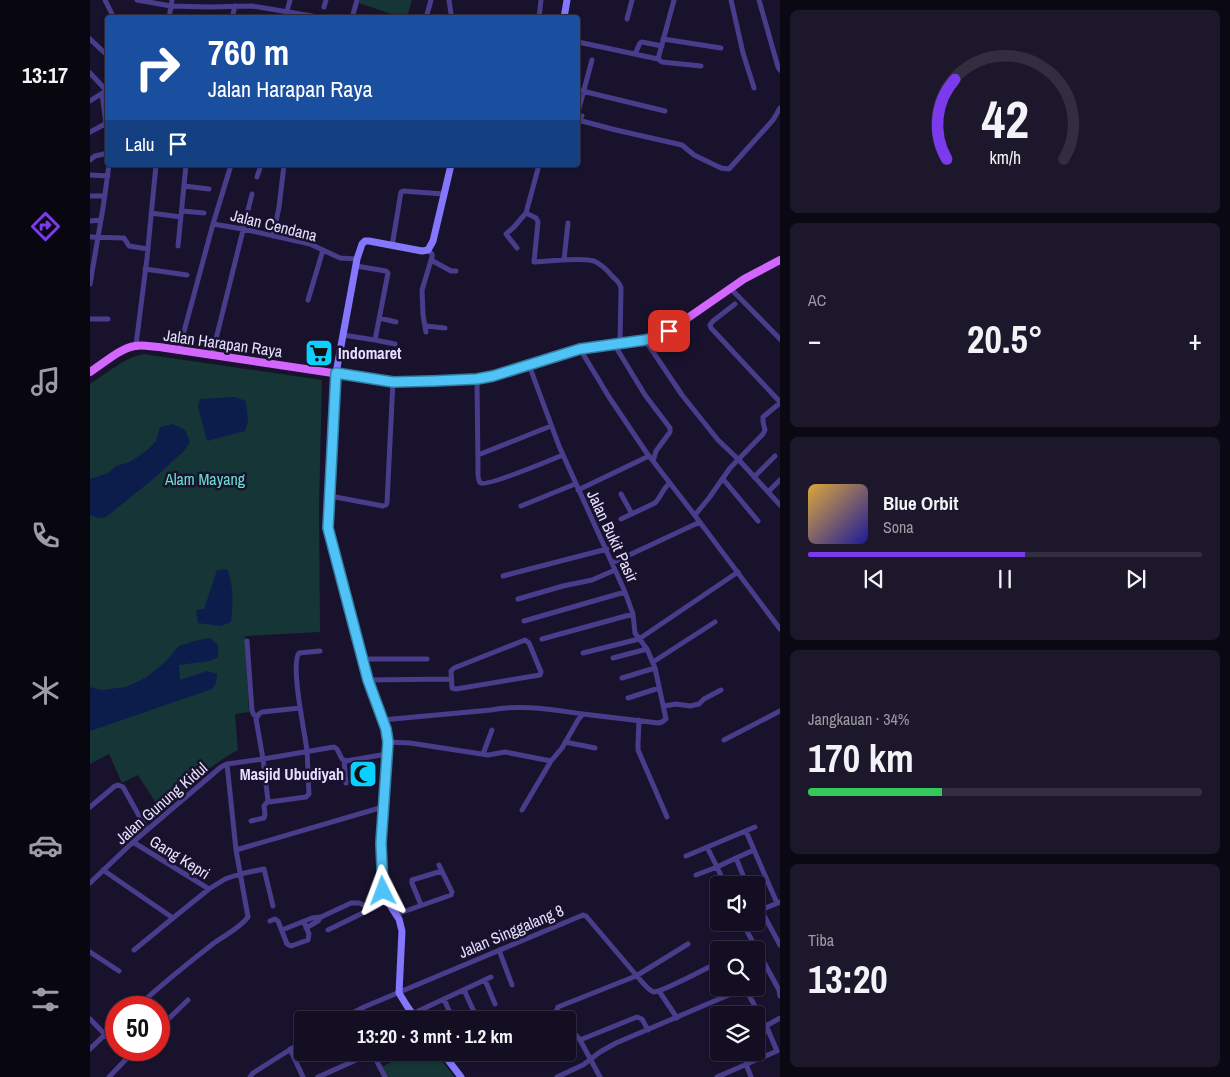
<!DOCTYPE html>
<html lang="id">
<head>
<meta charset="utf-8">
<style>
	:root { --surface:#130e22; --page:#1c172a; --text:#f1f3f6; --muted:#9d9ca5; --line:#322e40; --accent:#7c3aed }
	body { margin:0; font-family:"Archivo Narrow",sans-serif; background:var(--page); color:var(--text); height:100vh; display:flex; flex-direction:column; font-size:19px; white-space:nowrap }
	* { box-sizing:border-box; margin:0 }
	p { font-size:16px; color:var(--muted) }
	.icon { flex:none; width:28px; height:28px; fill:none; stroke:currentColor; stroke-width:2; stroke-linecap:round; stroke-linejoin:round }
	.map { position:relative; flex:1; overflow:hidden }
	.side { display:flex; flex-direction:column; gap:10px; padding:10px; background:#0a0813; width:450px }
	.side>* { flex:none }
	.hud { position:absolute; left:15px; top:15px; width:475px; height:152px; border-radius:5px; box-shadow:0 1px 4px #0004,0 0 0 1px var(--line); background:#1a4fa0; color:#fff; overflow:hidden }
	.buttons { position:absolute; left:620px; top:876px; display:grid; gap:10px }
	.buttons a { display:grid; place-items:center; width:55px; height:55px; border-radius:5px; background:var(--surface); box-shadow:0 1px 4px #0004,0 0 0 1px var(--line); font-size:25px }
	.speed { position:absolute; left:15px; top:996px; display:flex; gap:10px; font-size:25px; font-weight:700; text-align:center }
	.speed>* { display:grid; place-content:center; width:65px; height:65px; border-radius:50%; background:var(--surface); box-shadow:0 1px 4px #0004,0 0 0 1px var(--line); line-height:1 }
	.speed .limit { border:8px solid #d22; background:#fff; color:#111 }
	.pin { position:absolute; display:grid; place-items:center; width:42px; height:42px; color:#fff; margin:-21px; border-radius:10px; box-shadow:0 2px 8px #0006 }
	.me { position:absolute; width:55px; margin:-28px; rotate:357deg; stroke-linejoin:round; filter:drop-shadow(0 0 4px #0008) }
	.turn { display:flex; align-items:center; gap:18px; height:105px; padding:0 20px; font-size:22px }
	.turn .icon { width:65px; height:65px; stroke-width:2.5 }
	.turn b { display:block; font-size:35px; line-height:42px }
	.then { display:flex; align-items:center; height:48px; padding:0 20px; background:#0003; gap:10px; font-size:19px }
	.big { font-size:38px; font-weight:700; line-height:1.1 }
	.side .card { flex:1; display:flex; flex-direction:column; justify-content:center; gap:8px; min-width:0; padding:0 18px; border-radius:8px; background:var(--page) }
	.side .dial { align-items:center; gap:0 }
	.dial svg { height:130px; overflow:visible; fill:none; stroke:var(--line); stroke-width:7; stroke-linecap:round; text-anchor:middle }
	.dial text { fill:var(--text); stroke:none }
	.song { display:flex; align-items:center; gap:15px }
	.cover { width:60px; height:60px; border-radius:8px; background:linear-gradient(135deg,hsl(40 70% 55%),hsl(240 70% 35%)) }
	.played { height:5px; border-radius:2px; background:linear-gradient(90deg,var(--accent) 55%,var(--line) 55%) }
	.keys { display:flex; justify-content:space-around; direction:ltr }
	.heat { display:flex; justify-content:space-between; align-items:center; font-size:28px; direction:ltr }
	.charge { height:8px; border-radius:4px; background:linear-gradient(90deg,#34c759 34%,var(--line) 0) }
	.trip { position:absolute; left:204px; top:1011px; width:282px; height:50px; border-radius:5px; background:var(--surface); box-shadow:0 1px 4px #0004,0 0 0 1px var(--line); font-weight:700; line-height:50px; text-align:center }
	main { display:flex; flex:1; min-height:0 }
	.tabs { display:flex; flex-direction:column; width:90px; justify-content:space-around; align-items:center; background:#08060e; color:var(--muted) }
	.tabs .icon { width:35px; height:35px }
	.tabs .selected { color:var(--accent) }
	.tabs b { font-size:22px; color:var(--text) }
	.map>svg:first-child { display:block }
</style>
</head>
<body>
<main>
<nav class="tabs">
<b>13:17</b>
<svg class="icon selected" aria-label="directions" viewBox="0 0 24 24"><path d="M12 3l9 9-9 9-9-9zM9 14v-3h6M13 9l2 2-2 2"/></svg>
<svg class="icon" aria-label="music" viewBox="0 0 24 24"><path d="M9 18V5l10-2v13"/><circle cx="6" cy="18" r="3"/><circle cx="16" cy="16" r="3"/></svg>
<svg class="icon" aria-label="phone" viewBox="0 0 24 24"><path d="M5 4h4l2 5-3 2q2 4 5 5l2-3 5 2v4C11 20 4 13 5 4z"/></svg>
<svg class="icon" aria-label="climate" viewBox="0 0 24 24"><path d="M12 3v18M4 7l16 10M4 17L20 7"/></svg>
<svg class="icon" aria-label="car" viewBox="0 0 24 24"><path d="M5 17H2v-5l4-1 3-4h7l3 4 3 1v5h-3M9 17h6M6 11h13"/><circle cx="7" cy="17" r="2"/><circle cx="17" cy="17" r="2"/></svg>
<svg class="icon" aria-label="filters" viewBox="0 0 24 24"><path d="M4 7h16M4 17h16"/><circle cx="9" cy="7" r="2"/><circle cx="15" cy="17" r="2"/></svg>
</nav>
<div class="map">
<svg width="690" height="1077" viewBox="0 0 690 1077">
	<rect width="100%" height="100%" fill="#19122d"/>
	<path fill="#153537" d="M270 0H322L317 17 313 18 269 3Z
		M53 354 232 380 229 506 230 632 155 636 159 712 145 714 148 750C119 765 95 790 71 811L48 775 32 783 19 754 0 764V384C17 373 34 358 53 354Z
		M321 1053H345L361 1072 364 1077H297L291 1067Z"/>
	<path fill="#0c1d4c" d="M145 397 156 401 158 422 155 431 117 441 108 407 110 399Z
		M83 424 95 430 100 442 95 450 62 480 16 517 9 518 0 515V479L18 473 26 466 40 462 56 451 66 441 70 427Z
		M137 569C144 586 143 604 141 622L131 626 108 623 106 610 114 609 127 570Z
		M120 638 128 645V657L119 661 89 665 90 680 117 671 127 674 126 683 122 689 0 731V687L11 690 36 687 57 677 76 661 89 646 108 640Z"/>
	<g fill="none" stroke-linecap="round" stroke-linejoin="round">
		<path stroke="#483d8b" stroke-width="5" d="M15 0 24 18
			M47 0 81 6 119 7 162 6 234 18
			M359 0 361 14V18
			M641 0 653 53 664 88
			M669 0 688 67 690 70
			M234 7 236 0
			M197 11 200 0
			M79 18 82 0
			M142 18 145 6
			M262 18 267 0
			M336 18 341 0
			M449 18 451 0
			M537 19 542 0
			M0 39 18 56
			M573 39 631 48
			M488 42 568 59 572 62 611 66
			M545 54 550 43 552 42 572 46
			M568 59 584 0
			M0 73 17 91
			M488 90 575 111
			M12 93 18 140
			M0 101 14 92
			M492 116 489 115 488 112 502 60
			M488 120 526 130 592 145 604 155 631 168 639 169 683 120 690 108
			M0 132 15 124
			M0 160 5 156 18 153
			M0 175 18 176
			M167 177 171 165
			M94 186 119 189
			M0 196H15
			M92 211 114 213
			M61 213 91 217
			M436 213 446 218 448 222 444 262C459 261 490 257 504 261 511 264 517 270 522 276 526 280 530 282 531 288L530 343
			M0 221 11 220
			M123 224 153 229 220 244 250 258 267 259
			M183 236 189 207 194 165
			M0 237 34 238 39 246 58 249
			M88 246 96 165
			M302 246 311 192 313 191 354 194
			M427 248 416 234 424 227 436 213 449 165
			M341 260 361 271H366
			M474 260 478 223
			M55 269 97 275
			M0 284 13 208 19 165
			M641 289 690 339
			M218 300 233 250
			M645 304 623 321 620 325 621 328 690 402
			M289 318 306 322
			M0 319H18
			M335 326 355 328
			M336 332 333 315 332 290 342 257V254L338 250
			M253 335 285 340 298 273 296 271 266 266
			M285 340 305 344
			M555 340 592 395 628 440 649 460 690 505
			M524 344 555 395 580 428V432L566 451 563 461
			M46 345 57 258 66 165
			M490 349 519 397 556 452 603 513 690 629
			M89 350 123 224 141 165
			M122 355 162 194
			M387 379 388 468C388 472 387 481 391 483 397 487 463 459 473 455
			M388 455 461 426
			M664 477 685 456
			M633 479 668 521
			M488 490 559 456
			M678 492 690 480
			M531 494 542 514
			M240 496 293 506 296 505 297 503 303 381
			M431 506 485 484
			M605 515 619 498 640 468 673 434 675 430 673 422V417L690 403
			M531 519 565 503C572 496 572 489 580 483
			M522 563 610 522
			M413 576 517 549
			M428 599 473 586 502 580 525 570
			M434 621 535 592
			M452 639 543 614
			M435 640 439 643 451 672 450 675 366 689 362 688 361 671 364 668Z
			M157 641 162 711 164 715 167 716
			M493 653 549 639 648 572
			M523 658 557 649
			M272 659H337
			M563 662 625 622
			M532 678 565 668
			M278 680 361 679
			M538 698 569 688
			M574 706 586 704 600 706 609 704 614 699 631 690
			M292 720 401 710C431 704 463 710 493 714
			M549 720 548 744V750L577 817
			M634 740 690 711
			M298 742 320 743 398 755 415 752 461 761
			M475 742 505 748
			M393 754 402 730
			M254 760 256 783
			M178 801 179 802 216 797 219 794C218 779 218 765 217 751 215 733 200 665 209 653L230 651
			M178 801 173 759 166 719 169 714 172 712 210 708
			M0 807 25 786 28 785 33 787 57 830
			M432 810 461 761 472 748 488 720 493 714 568 723 572 722 576 719 565 668 557 649 545 633 543 614 535 592 469 446 439 365
			M161 821 174 818 175 814 174 806 178 801
			M656 831 664 850
			M43 842 119 889 135 879 150 874 174 869 183 906
			M146 850 293 807
			M596 856 665 827
			M13 870 83 918 119 889
			M606 875 627 867 617 847
			M0 883 43 842 131 767 137 764 173 759 244 747 247 749 252 759 256 761 297 754
			M635 885 627 867 646 858
			M657 885 646 858 664 850 687 903
			M331 905 322 883V880L352 871
			M671 910 690 945
			M666 912 690 902
			M307 914 361 895 362 892 349 865
			M180 921 185 919 188 921 197 944 201 946 218 940 219 934 214 922
			M652 922 689 990 690 996
			M638 924 641 922
			M216 928 228 921 231 917
			M192 930 222 918 231 917 261 903H269L276 906 296 897
			M238 930 289 905 296 900
			M44 950 83 918
			M409 950 422 985
			M0 952 29 971
			M395 980 405 1004
			M655 988 678 1030 687 1051
			M374 990 386 1016
			M569 991 587 1018
			M354 999 363 1020
			M46 1008C71 985 97 964 124 943 135 935 150 928 158 917L146 850 137 764
			M322 1014 401 977
			M0 1019 26 1046
			M250 1020 274 1007 493 915 496 916 552 982C555 985 559 991 564 992 572 992 619 967 629 962
			M473 1020 466 1012 468 1007 546 976 598 944
			M478 1026 490 1040 510 1077
			M676 1026 690 1018
			M69 1028 98 1000
			M666 1035 678 1030
			M490 1040 547 1017 552 1019 558 1030
			M0 1049 26 1024
			M200 1049 213 1077
			M29 1050 37 1058
			M282 1052 295 1077
			M622 1052 629 1050
			M656 1064 661 1077
			M19 1077 45 1050
			M160 1077 163 1073 212 1042
			M228 1077 282 1053
			M467 1077 493 1065 510 1052 526 1043 655 988
			M627 1077 687 1051"/>
		<path stroke="#8576fe" stroke-width="7" d="M474 18 477 0
			M327 1020 317 1006 309 993 312 931 309 919 296 899 293 891 292 884 291 843 298 742 296 729 278 680 239 532 238 523 246 373 267 259 272 244 275 241H279L332 251 338 250 343 241 361 165
			M352 1052 371 1077"/>
		<path stroke="#d366fe" stroke-width="8" d="M0 372C13 364 30 348 45 346 53 344 62 347 69 347L296 381H343L387 379 403 376 490 349 555 340 565 337 579 331 654 279 690 260"/>
	</g>
	<g fill="none" stroke-linecap="round" stroke-linejoin="round">
		<defs>
			<path id="route" d="M293 891 291 843 298 742 296 729 278 680 238 528 246 373 303 382 343 381 387 379 403 376 490 349 555 340 566 337 579 331"/>
		</defs>
		<use href="#route" stroke="#337fa1" stroke-width="12"/>
		<use href="#route" stroke="#4fc3f7" stroke-width="9"/>
	</g>
	<defs>
		<symbol id="supermarket-square" viewBox="-11 -11 22 22"><rect x="-9" y="-9" width="18" height="18" rx="4" fill="#0bcffd" stroke="#19122d"/><path d="M-6-5.5h2.5l.6 2H6L4.5 2H-2.5L-4.4-4H-6ZM-1.5 3.2a1.3 1.3 0 1 0 .1 0ZM3 3.2a1.3 1.3 0 1 0 .1 0Z" fill="#111"/></symbol>
		<symbol id="mosque-square" viewBox="-11 -11 22 22"><rect x="-9" y="-9" width="18" height="18" rx="4" fill="#0bcffd" stroke="#19122d"/><path d="M3.5-4.9A6 6 0 1 0 3.5 4.9A5 5 0 1 1 3.5-4.9Z" fill="#111"/></symbol>
	</defs>
	<g fill-rule="evenodd">
		<use href="#supermarket-square" x="213" y="337" width="32" height="32"/>
		<use href="#mosque-square" x="257" y="758" width="32" height="32"/>
	</g>
	<g text-anchor="middle" dominant-baseline="central" stroke-width="5" stroke-linejoin="round" paint-order="stroke">
		<g font-size="16" fill="#e5deff" stroke="#19122d">
			<text transform="translate(184 225) rotate(14)">Jalan Cendana</text>
			<text transform="translate(133 343) rotate(8)">Jalan Harapan Raya</text>
			<text transform="translate(523 536) rotate(65)">Jalan Bukit Pasir</text>
			<text transform="translate(71 803) rotate(-41)">Jalan Gunung Kidul</text>
			<text transform="translate(90 857) rotate(32)">Gang Kepri</text>
			<text transform="translate(421 931) rotate(-23)">Jalan Singgalang 8</text>
		</g>
		<g font-size="16" font-weight="bold" fill="#e5deff" stroke="#19122d" text-anchor="start">
			<text x="248" y="353">Indomaret</text>
			<text x="254" y="774" text-anchor="end">Masjid Ubudiyah</text>
		</g>
		<g font-size="16" fill="#68e1ce" stroke="#19122d">
			<text x="115" y="479">Alam Mayang</text>
		</g>
	</g>
</svg>
<div class="buttons">
<a><svg class="icon" aria-label="sound" viewBox="0 0 24 24"><path d="M4 9h4l5-4v14l-5-4H4zM17 9q2 3 0 6"/></svg></a>
<a><svg class="icon" aria-label="search" viewBox="0 0 24 24"><circle cx="10" cy="10" r="6"/><path d="M15 15l6 6"/></svg></a>
<a><svg class="icon" aria-label="layers" viewBox="0 0 24 24"><path d="M12 4l9 5-9 5-9-5zM3 14l9 5 9-5"/></svg></a>
</div>
<div class="speed"><div class="limit">50</div></div>
<div class="pin" style="left:579px;top:331px;background:#d93025"><svg class="icon" aria-label="arrive" viewBox="0 0 24 24"><path d="M6 21V4h12l-3 4 3 4H6"/></svg></div>
<svg class="me" style="left:293px;top:891px" viewBox="-20 -20 40 40"><path d="M0-17L14 15 0 8-14 15z" fill="#4fc3f7" stroke="#fff" stroke-width="4"/></svg>
<div class="trip">13:20 · 3 mnt · 1.2 km</div>
<div class="hud">
<div class="turn"><svg class="icon" aria-label="right" viewBox="0 0 24 24"><path d="M7 20v-9h11M14 6l5 5-5 5"/></svg><div><b>760 m</b>Jalan Harapan Raya</div></div>
<div class="then">Lalu<svg class="icon" aria-label="arrive" viewBox="0 0 24 24"><path d="M6 21V4h12l-3 4 3 4H6"/></svg></div>
</div>
</div>
<section class="side">
<div class="card dial"><svg viewBox="0 0 100 80">
<path d="M14 69A42 42 0 1 1 86 69"/>
<path d="M14 69A42 42 0 0 1 19 20" stroke="#7c3aed"/>
<text x="50" y="56" font-size="32" font-weight="700">42</text>
<text x="50" y="72" font-size="11">km/h</text>
</svg></div>
<div class="card"><p>AC</p>
<div class="heat"><a>−</a><b class="big">20.5°</b><a>+</a></div>
</div>
<div class="card">
<div class="song"><i class="cover"></i><div><b>Blue Orbit</b><p>Sona</p></div></div>
<div class="played"></div>
<div class="keys"><svg class="icon" aria-label="previous" viewBox="0 0 24 24"><path d="M18 5L8 12l10 7zM5 5v14"/></svg><svg class="icon" aria-label="pause" viewBox="0 0 24 24"><path d="M8 5v14M16 5v14"/></svg><svg class="icon" aria-label="next" viewBox="0 0 24 24"><path d="M6 5l10 7-10 7zM19 5v14"/></svg></div>
</div>
<div class="card"><p>Jangkauan · 34%</p><b class="big">170 km</b><div class="charge"></div></div>
<div class="card"><p>Tiba</p><b class="big">13:20</b></div>
</section>
</main>
</body>
</html>
